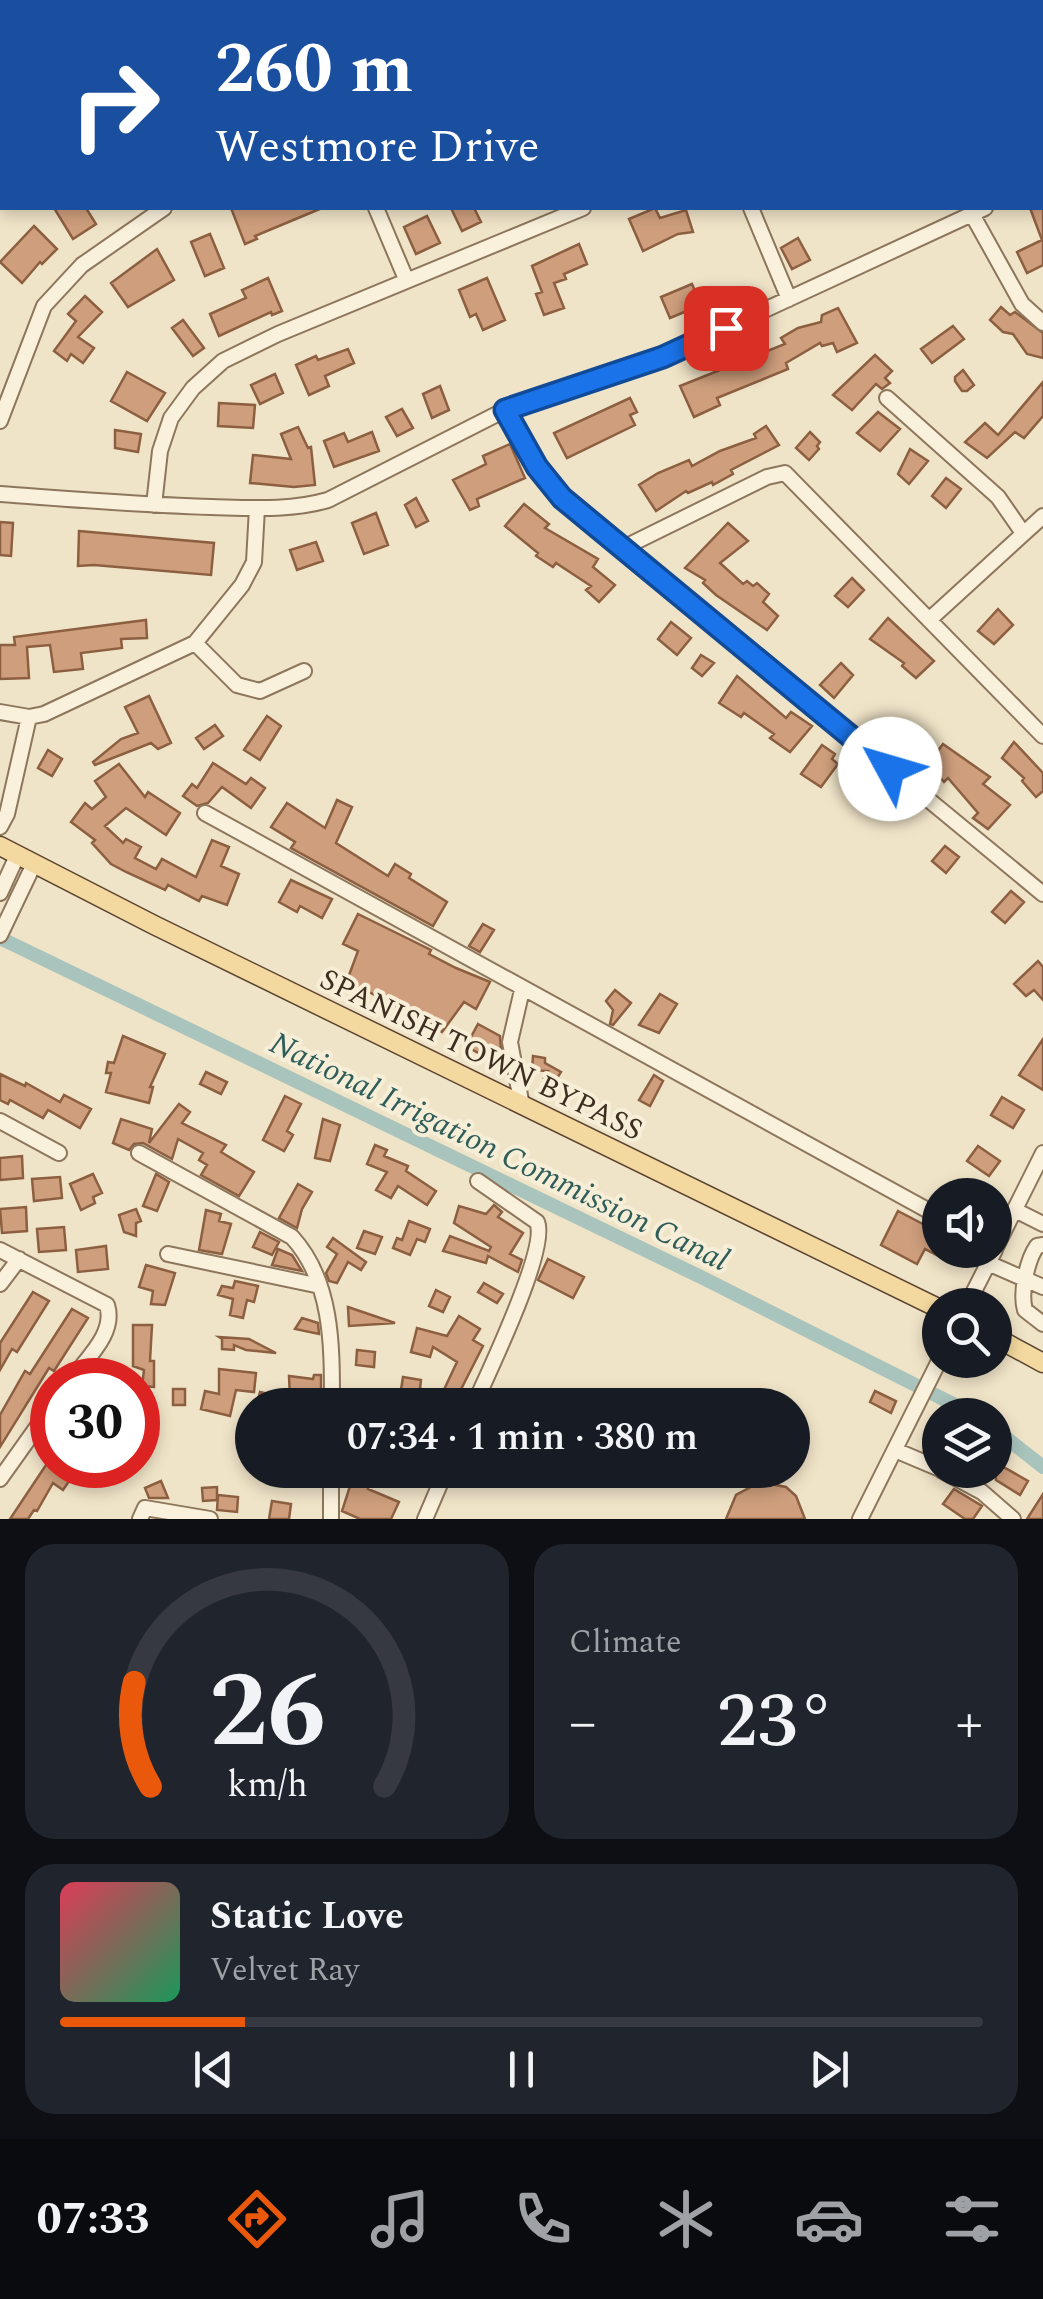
<!DOCTYPE html>
<html lang="en">
<head>
<meta charset="utf-8">
<style>
	:root { --surface:#171b24; --page:#20242c; --text:#f1f3f6; --muted:#9ea1a6; --line:#363941; --accent:#ea580c }
	body { margin:0; font-family:Spectral,serif; background:var(--page); color:var(--text); height:100vh; display:flex; flex-direction:column; font-size:38px; white-space:nowrap }
	* { box-sizing:border-box; margin:0 }
	p { font-size:32px; color:var(--muted) }
	.icon { flex:none; width:55px; height:55px; fill:none; stroke:currentColor; stroke-width:2; stroke-linecap:round; stroke-linejoin:round }
	.map { position:relative; height:1519px; overflow:hidden }
	.sheet { display:flex; flex-direction:column; gap:25px; padding:25px; background:#0d0f14; flex:1 }
	.sheet>* { flex:none }
	.top-card { position:absolute; left:0px; top:0px; width:1045px; height:210px; box-shadow:0 5px 15px #0003; background:#1a4fa0; color:#fff; overflow:hidden }
	.tools { position:absolute; left:922px; top:1178px; display:grid; gap:20px }
	.tools a { display:grid; place-items:center; width:90px; height:90px; border-radius:50%; background:var(--surface); box-shadow:0 5px 15px #0003; font-size:50px }
	.speed { position:absolute; left:30px; top:1358px; display:flex; gap:20px; font-size:50px; font-weight:700; text-align:center }
	.speed>* { display:grid; place-content:center; width:130px; height:130px; border-radius:50%; background:var(--surface); box-shadow:0 5px 15px #0003; line-height:1 }
	.speed .limit { border:15px solid #d22; background:#fff; color:#111 }
	.pin { position:absolute; display:grid; place-items:center; width:85px; height:85px; color:#fff; margin:-42px; border-radius:20px; box-shadow:0 5px 15px #0006 }
	.me { position:absolute; width:110px; margin:-55px; rotate:309deg; stroke-linejoin:round; filter:drop-shadow(0 0 8px #0008) }
	.turn { display:flex; align-items:center; gap:35px; height:210px; padding:0 50px; font-size:45px }
	.turn .icon { width:130px; height:130px; stroke-width:2.5 }
	.turn b { display:block; font-size:70px; line-height:85px }
	.big { font-size:75px; font-weight:600; line-height:1.1 }
	.sheet .widget { flex:1; display:flex; flex-direction:column; justify-content:center; gap:15px; min-width:0; padding:0 35px; border-radius:30px; background:var(--page) }
	.sheet .dial { align-items:center; gap:0 }
	.dial svg { height:260px; overflow:visible; fill:none; stroke:var(--line); stroke-width:7; stroke-linecap:round; text-anchor:middle }
	.dial text { fill:var(--text); stroke:none }
	.song { display:flex; align-items:center; gap:30px }
	.cover { width:120px; height:120px; border-radius:15px; background:linear-gradient(135deg,hsl(350 70% 55%),hsl(150 70% 35%)) }
	.played { height:10px; border-radius:5px; background:linear-gradient(90deg,var(--accent) 20%,var(--line) 20%) }
	.keys { display:flex; justify-content:space-around; direction:ltr }
	.heat { display:flex; justify-content:space-between; align-items:center; font-size:55px; direction:ltr }
	.sheet .tiles { flex:1; display:grid; gap:25px; grid-template-columns:1fr 1fr }
	.widget:last-child { grid-column:span 2 }
	.trip { position:absolute; left:235px; top:1388px; width:575px; height:100px; border-radius:50px; background:var(--surface); box-shadow:0 5px 15px #0003; font-weight:600; line-height:100px; text-align:center }
	.tabs { display:flex; height:160px; justify-content:space-around; align-items:center; background:#090b0e; color:var(--muted) }
	.tabs .icon { width:70px; height:70px }
	.tabs .selected { color:var(--accent) }
	.tabs b { font-size:45px; color:var(--text) }
	.map>svg:first-child { display:block }
</style>
</head>
<body>
<div class="map">
<svg width="1043" height="1519" viewBox="0 0 1043 1519">
	<rect width="100%" height="100%" fill="#f0e4c8"/>
	<g fill="none" stroke-linecap="round" stroke-linejoin="round">
		<path stroke="#a9c4bc" stroke-width="14" d="M0 938 703 1278 975 1415
			M995 1429 1043 1467"/>
	</g>
	<path fill="#cf9f7d" stroke="#8d5f41" stroke-width="2.5" d="M54 208H86L96 224 73 239Z
		M231 208H322L255 236 257 239 245 244Z
		M451 208H474L481 222 462 231Z
		M655 208 660 218 686 210 693 232 678 234 643 251 629 219Z
		M1030 208H1043V265L1027 273 1017 252 1042 240Z
		M427 216 440 243 416 254 404 227Z
		M34 226 57 249 42 264 40 262 22 283 0 262Z
		M210 234 224 268 205 276 191 242Z
		M798 238 810 260 792 269 781 248Z
		M579 244 587 264 564 274 566 279 554 283 564 308 544 315 536 294 542 292 532 266Z
		M157 249 174 280 128 307 111 283Z
		M268 278 282 311 272 315 271 312 219 336 210 314 246 298 242 290Z
		M487 278 505 320 483 330 476 314 470 317 459 290Z
		M692 284 701 305 670 318 661 297Z
		M85 296 102 312 78 337 94 348 83 363 71 354 67 361 54 351 76 321 68 314Z
		M1001 307 1010 315 1015 312 1043 333V358L1027 354 1013 334 1003 332 990 320Z
		M838 308 857 343 837 352 833 343 822 346 820 343 786 363 788 369 717 398 720 405 694 417 680 386 785 344 781 338 798 328 821 322 822 315Z
		M183 320 204 348 193 356 172 328Z
		M953 326 964 339 932 363 921 349Z
		M348 349 354 363 325 376 329 386 309 395 296 365 316 356 318 360Z
		M875 355 892 371 885 378 890 383 882 389 876 384 852 410 833 395Z
		M963 370 974 385 967 391H962L955 381V377Z
		M127 372 165 393 147 421 111 401Z
		M275 374 283 393 260 404 251 385Z
		M1043 382V416L1024 438 1015 432 987 458 965 442 985 423 998 435Z
		M440 386 449 410 432 418 423 394Z
		M630 398 637 412 630 415 635 425 567 458 554 433Z
		M219 403 255 405 253 428 218 426Z
		M402 409 413 428 397 436 386 417Z
		M878 412 900 429 880 451 857 433Z
		M766 426 779 445 731 470 733 474 713 485 712 482 688 493 686 491 656 511 639 485 658 473 689 460 692 466 720 451 756 438 754 434Z
		M298 427 308 448 311 447 315 485 294 487 250 483 253 455 291 459 281 434Z
		M115 430 141 434 138 452 115 448Z
		M372 432 379 451 334 467 324 441 344 433 348 442Z
		M810 432 820 442 817 446 819 449 809 460 796 448Z
		M510 444 525 478 477 499 479 506 470 510 453 480 486 464 483 456Z
		M910 449 928 461 909 484 898 474Z
		M946 478 961 489 946 508 932 496Z
		M416 498 428 521 416 527 405 505Z
		M524 504 549 524 545 528 598 559 593 567 615 585 599 602 586 590 591 586 556 563 553 567 536 556 538 553 505 526Z
		M376 513 388 545 364 554 352 523Z
		M0 522 13 523 11 556 0 555Z
		M728 523 748 541 720 563 743 584 747 581 753 586 757 583 769 594 763 602 778 616 767 630 716 595 703 583 705 580 685 568Z
		M79 531 214 543 211 575 94 565 78 566Z
		M316 542 323 561 297 570 290 550Z
		M852 578 864 590 848 607 835 596Z
		M998 609 1013 625 994 644 978 631Z
		M888 618 934 661 916 678 902 666 904 663 870 639Z
		M146 620 147 638 121 639 122 648 81 653 83 669 54 672 50 645 27 647 29 678 0 679V645H15L14 637Z
		M671 622 691 638 677 655 658 639Z
		M701 655 714 663 702 676 692 668Z
		M841 663 853 675 834 698 820 685Z
		M737 676 786 718 791 712 812 726 790 752 770 738 774 734 744 713 741 717 719 703Z
		M149 696 171 743 158 749 151 743 95 765 93 762 121 739 138 733 125 707Z
		M267 716 281 726 260 760 244 750Z
		M215 725 223 736 204 749 196 738Z
		M1014 742 1043 773V791L1036 797 1022 781 1024 778 1002 758Z
		M943 744 990 777 983 784 1010 805 988 829 973 818 978 813 948 778 944 782 928 764Z
		M822 745 835 754 832 759 838 764 821 787 801 774Z
		M48 750 62 759 52 776 38 768Z
		M213 763 246 784 251 778 265 788 251 808 222 787 208 803 197 806 183 796 192 784 197 788Z
		M119 764 145 797 148 792 180 813 166 835 126 808 105 826 123 843 126 839 141 847 135 858 156 869 162 859 196 877 212 840 229 847 221 866 239 874 227 905 202 896 199 901 168 885 165 890 126 872 111 864 92 843 95 840 71 822 85 803 92 809 106 797 95 781Z
		M871 791 885 798 876 816 862 810Z
		M337 800 352 807 336 843 388 876 395 864 411 874 409 878 447 902 433 926 291 848 295 842 271 827 287 803 325 828Z
		M945 846 959 857 946 873 932 861Z
		M291 880 332 899 322 918 300 906 297 912 279 902Z
		M1011 891 1024 902 1005 923 992 912Z
		M358 914 431 950 429 954 456 968 490 982 476 1009 464 1002 442 1032 425 1020 424 1023 410 1017 396 1008 397 1005 371 993 330 986 336 972 348 978 358 951 343 944Z
		M483 924 494 930 480 952 469 946Z
		M1038 961 1043 967V1000L1034 990 1026 996 1014 984Z
		M615 990 631 1003 613 1025 610 1024 613 1010 606 1001Z
		M660 994 677 1004 659 1033 639 1025Z
		M478 1024 500 1036 501 1050 494 1062 466 1046Z
		M123 1036 165 1054 150 1087H153L149 1103 106 1092 111 1073H106L108 1062 114 1063Z
		M1043 1039V1090L1019 1075Z
		M533 1056 545 1058V1063L561 1072 554 1083 544 1078 548 1071 532 1070Z
		M206 1072 227 1082 221 1094 200 1084Z
		M0 1074 25 1086 26 1083 60 1102 64 1095 91 1109 80 1128 48 1110 43 1118 10 1100 8 1104 0 1100Z
		M654 1075 663 1081 650 1106 639 1100Z
		M285 1096 301 1104 287 1131 293 1135 284 1151 263 1140Z
		M1002 1097 1024 1110 1013 1128 991 1115Z
		M179 1104 190 1112 182 1123 226 1145 221 1152 254 1172 239 1196 201 1175 207 1165 199 1160 203 1153 178 1139 172 1159 143 1143 134 1144 129 1150 113 1143 121 1119 152 1129 149 1143Z
		M323 1119 340 1125 330 1161 315 1158Z
		M375 1145 387 1150 384 1156 408 1166 406 1171 436 1191 427 1205 398 1186 391 1198 376 1190 387 1172 367 1164Z
		M978 1146 1000 1161 989 1176 967 1161Z
		M22 1156 23 1178 0 1180V1158Z
		M93 1174 102 1193 93 1197 95 1203 81 1210 70 1184Z
		M156 1174 169 1182 157 1211 143 1206Z
		M60 1177 62 1198 34 1201 32 1179Z
		M298 1184 312 1192 302 1209 297 1228 279 1218Z
		M494 1205 502 1212 498 1217 523 1233 510 1254 522 1260 518 1272 488 1256 486 1263 443 1251 450 1236 489 1251 491 1247 454 1223 459 1206 486 1214Z
		M26 1207 27 1231 2 1233 0 1209Z
		M136 1209 141 1221 136 1223V1236L124 1232 119 1215Z
		M206 1210 221 1214 219 1221 231 1224 222 1254 199 1250Z
		M898 1211 940 1233V1257L925 1249 917 1264 881 1245Z
		M409 1221 430 1229 425 1242 417 1239 410 1255 393 1248 397 1238 402 1240Z
		M64 1227 66 1250 39 1252 37 1229Z
		M364 1231 382 1237 375 1254 357 1248Z
		M260 1232 279 1242 272 1255 253 1247Z
		M333 1238 366 1262 361 1270 348 1262 337 1283 329 1281 326 1273 337 1254 327 1247Z
		M106 1246 108 1269 78 1272 76 1250Z
		M278 1249 292 1255 302 1271 272 1265Z
		M548 1259 584 1277 573 1298 538 1280Z
		M146 1265 175 1273 165 1305 151 1304 153 1291 139 1287Z
		M235 1281 258 1286 254 1302 247 1300 243 1318 230 1315 233 1299 218 1295 222 1286 233 1288Z
		M484 1283 503 1294 497 1303 478 1292Z
		M436 1290 450 1297 443 1312 429 1306Z
		M33 1292 49 1301 17 1352 12 1349 0 1370V1343Z
		M348 1307 395 1323 349 1326Z
		M72 1309 88 1318 54 1371 49 1368 0 1447V1415L25 1371 30 1374Z
		M459 1316 480 1329 473 1340 483 1346 453 1405H428L400 1396 403 1377 421 1380 420 1388 440 1398 457 1362 433 1347 430 1357 411 1352 417 1328 447 1336Z
		M302 1318 318 1323 319 1334 295 1329Z
		M133 1325H152L150 1361H154V1387L142 1386 144 1370 133 1366Z
		M219 1337 249 1339 276 1353 246 1350 234 1345V1350L222 1349V1339Z
		M357 1350 375 1352 374 1367 356 1365Z
		M219 1369 256 1373 254 1392 236 1390 230 1416 201 1409 205 1391 219 1394Z
		M314 1375H321V1405L257 1403 260 1392 290 1399 289 1376 313 1379Z
		M173 1389H185V1405H173Z
		M875 1391 896 1401 891 1413 870 1402Z
		M343 1393 372 1394 371 1405H343Z
		M931 1435 940 1440V1457L924 1451Z
		M995 1462 1028 1481 1020 1495 996 1480Z
		M46 1465H80L63 1490 53 1483 37 1511 34 1510 28 1519H10Z
		M342 1470H371L368 1489 399 1502 391 1519H360L342 1511 352 1480 342 1479Z
		M161 1481 168 1498H149L145 1488Z
		M760 1482 786 1487 796 1496 805 1519H726L736 1495Z
		M217 1487V1500L203 1501 202 1488Z
		M954 1489 982 1506 973 1519H965L943 1504Z
		M1043 1494V1519H1027Z
		M218 1495 238 1497 237 1512 217 1510Z
		M272 1501 291 1504 289 1519H269Z"/>
	<g fill="none" stroke-linecap="round" stroke-linejoin="round">
		<defs>
			<path id="minor" d="M376 0 377 2
				M846 0 847 2
				M940 0 941 2
				M245 2 250 0
				M655 2 661 0
				M0 126 2 124
				M376 208 406 279
				M751 208 789 299
				M973 216 1022 304 1043 323
				M887 398 998 497 1023 533
				M505 410 537 467 562 498 1043 894
				M0 421 44 306 82 265 164 208
				M0 494C70 499 141 505 211 507 251 508 290 511 328 500L505 410 663 357 985 208
				M154 505 160 451 171 418 193 388 223 361 278 334 583 208
				M621 549 767 477 785 473 1043 736
				M929 620 1043 516
				M195 643 237 685 260 691 304 671
				M0 712 29 717 44 714 195 643 242 585 254 562 257 508
				M205 813 940 1217
				M0 827 7 814 29 717
				M0 893 17 856
				M0 935 34 864
				M522 990 510 1042 522 1106
				M0 1121 59 1153
				M139 1153 292 1237C333 1282 332 1347 332 1405
				M1015 1210 1043 1224
				M1043 1245 1037 1246C1027 1260 1020 1293 1025 1310L1043 1324
				M995 1249 1043 1153
				M0 1250 107 1305C116 1333 87 1358 71 1380
				M168 1254 320 1286
				M988 1263 1043 1287
				M0 1284 19 1259
				M967 1305 995 1250
				M474 1405C488 1373 549 1248 537 1222L478 1181
				M895 1450 940 1469
				M941 1470 982 1492 1013 1519
				M0 1479 52 1406
				M140 1519 145 1508 210 1519
				M331 1519V1470
				M425 1519 446 1470
				M860 1519 940 1359"/>
			<path id="major" d="M0 846 154 925 940 1309
				M995 1337 1043 1363"/>
		</defs>
		<use href="#minor" stroke="#8d765c" stroke-width="18"/>
		<use href="#major" stroke="#5b4430" stroke-width="21"/>
		<use href="#minor" stroke="#faf1dc" stroke-width="14"/>
		<use href="#major" stroke="#f3d9a0" stroke-width="18"/>
	</g>
	<g fill="none" stroke-linecap="round" stroke-linejoin="round">
		<defs>
			<path id="route" d="M726 328 663 357 505 410 537 467 562 498 890 769"/>
		</defs>
		<use href="#route" stroke="#114b97" stroke-width="25"/>
		<use href="#route" stroke="#1a73e8" stroke-width="18"/>
	</g>
	<g text-anchor="middle" dominant-baseline="central" stroke-width="8" stroke-linejoin="round" paint-order="stroke">
		<g font-size="30" fill="#3d2e20" stroke="#f7eed8">
			<text transform="translate(481 1055) rotate(26)">SPANISH TOWN BYPASS</text>
		</g>
		<g font-size="32" font-style="italic" fill="#2f5d5a" stroke="#f7eed8">
			<text transform="translate(499 1152) rotate(26)">National Irrigation Commission Canal</text>
		</g>
	</g>
</svg>
<div class="tools">
<a><svg class="icon" aria-label="sound" viewBox="0 0 24 24"><path d="M4 9h4l5-4v14l-5-4H4zM17 9q2 3 0 6"/></svg></a>
<a><svg class="icon" aria-label="search" viewBox="0 0 24 24"><circle cx="10" cy="10" r="6"/><path d="M15 15l6 6"/></svg></a>
<a><svg class="icon" aria-label="layers" viewBox="0 0 24 24"><path d="M12 4l9 5-9 5-9-5zM3 14l9 5 9-5"/></svg></a>
</div>
<div class="speed"><div class="limit">30</div></div>
<div class="pin" style="left:726px;top:328px;background:#d93025"><svg class="icon" aria-label="arrive" viewBox="0 0 24 24"><path d="M6 21V4h12l-3 4 3 4H6"/></svg></div>
<svg class="me" style="left:890px;top:769px" viewBox="-20 -20 40 40"><circle r="19" fill="#fff"/><path d="M0-13L10 11 0 6-10 11z" fill="#1a73e8"/></svg>
<div class="trip">07:34 · 1 min · 380 m</div>
<div class="top-card">
<div class="turn"><svg class="icon" aria-label="right" viewBox="0 0 24 24"><path d="M7 20v-9h11M14 6l5 5-5 5"/></svg><div><b>260 m</b>Westmore Drive</div></div>
</div>
</div>
<section class="sheet">
<div class="tiles">
<div class="widget dial"><svg viewBox="0 0 100 80">
<path d="M14 69A42 42 0 1 1 86 69"/>
<path d="M14 69A42 42 0 0 1 9 37" stroke="#ea580c"/>
<text x="50" y="56" font-size="32" font-weight="700">26</text>
<text x="50" y="72" font-size="11">km/h</text>
</svg></div>
<div class="widget"><p>Climate</p>
<div class="heat"><a>−</a><b class="big">23°</b><a>+</a></div>
</div>
<div class="widget">
<div class="song"><i class="cover"></i><div><b>Static Love</b><p>Velvet Ray</p></div></div>
<div class="played"></div>
<div class="keys"><svg class="icon" aria-label="previous" viewBox="0 0 24 24"><path d="M18 5L8 12l10 7zM5 5v14"/></svg><svg class="icon" aria-label="pause" viewBox="0 0 24 24"><path d="M8 5v14M16 5v14"/></svg><svg class="icon" aria-label="next" viewBox="0 0 24 24"><path d="M6 5l10 7-10 7zM19 5v14"/></svg></div>
</div>
</div>
</section>
<nav class="tabs">
<b>07:33</b>
<svg class="icon selected" aria-label="directions" viewBox="0 0 24 24"><path d="M12 3l9 9-9 9-9-9zM9 14v-3h6M13 9l2 2-2 2"/></svg>
<svg class="icon" aria-label="music" viewBox="0 0 24 24"><path d="M9 18V5l10-2v13"/><circle cx="6" cy="18" r="3"/><circle cx="16" cy="16" r="3"/></svg>
<svg class="icon" aria-label="phone" viewBox="0 0 24 24"><path d="M5 4h4l2 5-3 2q2 4 5 5l2-3 5 2v4C11 20 4 13 5 4z"/></svg>
<svg class="icon" aria-label="climate" viewBox="0 0 24 24"><path d="M12 3v18M4 7l16 10M4 17L20 7"/></svg>
<svg class="icon" aria-label="car" viewBox="0 0 24 24"><path d="M5 17H2v-5l4-1 3-4h7l3 4 3 1v5h-3M9 17h6M6 11h13"/><circle cx="7" cy="17" r="2"/><circle cx="17" cy="17" r="2"/></svg>
<svg class="icon" aria-label="filters" viewBox="0 0 24 24"><path d="M4 7h16M4 17h16"/><circle cx="9" cy="7" r="2"/><circle cx="15" cy="17" r="2"/></svg>
</nav>
</body>
</html>
